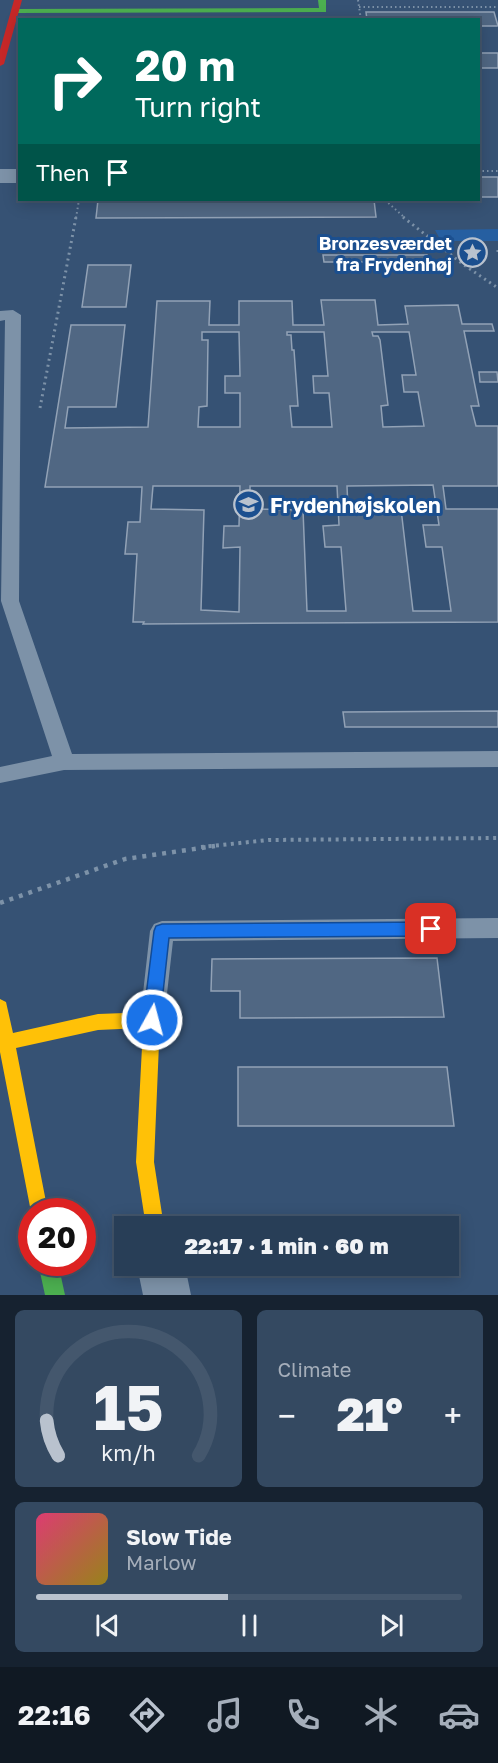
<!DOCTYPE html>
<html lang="en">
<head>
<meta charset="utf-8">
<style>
	:root { --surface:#283e57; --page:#344961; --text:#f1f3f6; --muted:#a5aeba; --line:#44576d; --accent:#b9c2ce }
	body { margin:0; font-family:"Golos Text",sans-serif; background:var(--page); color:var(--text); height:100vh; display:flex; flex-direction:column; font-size:22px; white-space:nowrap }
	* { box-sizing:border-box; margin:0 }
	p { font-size:20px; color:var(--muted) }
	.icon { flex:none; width:33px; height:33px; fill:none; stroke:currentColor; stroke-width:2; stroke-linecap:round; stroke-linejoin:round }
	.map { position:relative; height:1295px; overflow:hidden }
	.sheet { display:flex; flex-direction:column; gap:15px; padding:15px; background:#162230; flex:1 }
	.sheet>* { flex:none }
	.banner { position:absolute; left:18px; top:18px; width:462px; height:183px; border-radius:0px; box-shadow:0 3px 15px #0003,0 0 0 2px var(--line); background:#00695c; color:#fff; overflow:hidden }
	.speed { position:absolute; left:18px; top:1198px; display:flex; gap:12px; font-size:30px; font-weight:700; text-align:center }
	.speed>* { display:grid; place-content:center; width:78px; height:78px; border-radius:50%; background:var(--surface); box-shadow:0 3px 15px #0003,0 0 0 2px var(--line); line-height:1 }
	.speed .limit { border:9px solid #d22; background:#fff; color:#111 }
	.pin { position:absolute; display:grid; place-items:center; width:51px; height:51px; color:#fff; margin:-26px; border-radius:12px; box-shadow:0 3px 9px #0006 }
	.me { position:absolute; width:66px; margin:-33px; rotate:7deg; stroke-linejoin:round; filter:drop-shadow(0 0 4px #0008) }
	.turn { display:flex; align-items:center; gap:21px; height:126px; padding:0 18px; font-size:27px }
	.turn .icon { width:78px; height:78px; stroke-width:2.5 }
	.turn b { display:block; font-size:42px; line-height:51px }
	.then { display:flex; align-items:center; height:57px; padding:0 18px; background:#0003; gap:12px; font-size:22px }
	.big { font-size:45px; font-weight:800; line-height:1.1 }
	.sheet .card { flex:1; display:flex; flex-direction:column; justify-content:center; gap:9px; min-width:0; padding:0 21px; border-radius:9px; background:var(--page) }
	.sheet .dial { align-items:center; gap:0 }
	.dial svg { height:156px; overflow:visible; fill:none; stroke:var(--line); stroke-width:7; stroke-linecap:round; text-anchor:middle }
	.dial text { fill:var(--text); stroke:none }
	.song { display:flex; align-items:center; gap:18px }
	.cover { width:72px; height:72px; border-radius:9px; background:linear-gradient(135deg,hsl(340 70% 55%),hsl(50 70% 35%)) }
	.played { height:6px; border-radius:3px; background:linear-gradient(90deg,var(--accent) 45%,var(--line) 45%) }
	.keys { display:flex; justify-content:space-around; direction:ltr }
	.heat { display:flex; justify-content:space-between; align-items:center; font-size:33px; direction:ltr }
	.sheet .tiles { flex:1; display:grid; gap:15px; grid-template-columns:1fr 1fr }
	.card:last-child { grid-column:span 2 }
	.trip { position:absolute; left:114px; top:1216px; width:345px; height:60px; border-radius:0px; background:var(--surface); box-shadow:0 3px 15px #0003,0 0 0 2px var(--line); font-weight:800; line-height:60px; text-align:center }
	.tab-bar { display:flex; height:96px; justify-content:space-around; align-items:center; background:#101923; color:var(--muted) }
	.tab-bar .icon { width:42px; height:42px }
	.tab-bar .active { color:var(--accent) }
	.tab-bar b { font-size:27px; color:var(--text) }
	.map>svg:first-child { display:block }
</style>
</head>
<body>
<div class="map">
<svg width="498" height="1295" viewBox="0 0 498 1295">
	<rect width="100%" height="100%" fill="#365274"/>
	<path fill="#265fa1" d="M498 229V241H441L435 230Z"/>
	<path fill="#506783" stroke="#92a2b6" stroke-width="1.5" fill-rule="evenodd" d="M366 12H494L498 26H478V20H367Z
		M478 53H498V68H478Z
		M478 177H498V197H478Z
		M98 200H374L376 217 96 218Z
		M323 255H427L429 262H324Z
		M88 265H131L126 307H82Z
		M321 300H375L378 325 408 324 405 306 458 305 462 324H492L494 331H464L479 406H471L476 426H498V486H443L446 509H498V622L143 624 144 622H133L137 554H125L128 522H140L142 487H45L71 325H125L116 407H68L65 428 148 427 157 301H210L209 325H239V301H292L293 325H324ZM202 332H239L240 376H225V393H240V427H198L199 407 207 406 208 340H202ZM287 332H324L328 376H313L314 393H329L332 427H292L290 406H298L294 350H292L291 335H287ZM372 332H409L416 375H402L404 392H418L424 426 383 427 381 406 388 405 380 340 378 336H373ZM433 485 439 525H423L426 547H442L451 611H413L401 509H348L347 486ZM153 486H240L239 526H224L223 548 240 547 239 612 201 610 204 510 151 509ZM250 486H337L339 525 323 526 325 547H341L346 611H307L303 510 250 509Z
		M479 372H497L498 382H480Z
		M498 711V727H345L343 712Z
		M437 958 444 1017 240 1018V991H211L212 959Z
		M238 1067H447L454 1126H238Z"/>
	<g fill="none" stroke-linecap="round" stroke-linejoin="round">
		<path stroke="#7d92a8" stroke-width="2" stroke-dasharray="1.5 3" stroke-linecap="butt" d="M358 0 361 20
			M359 7H496
			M478 171H498
			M385 200 405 218
			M76 218 79 200"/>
		<path stroke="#7d92a8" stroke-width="3" stroke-dasharray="2 4" stroke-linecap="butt" d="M403 217 464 265 498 288
			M498 250V255
			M40 408 76 217"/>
		<path stroke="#7d92a8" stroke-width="4" stroke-dasharray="3 4.5" stroke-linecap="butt" d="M201 847 269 840 498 838"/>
		<path stroke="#7d92a8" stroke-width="4.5" stroke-dasharray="4 6" stroke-linecap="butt" d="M0 903 125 859 215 846"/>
		<path fill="#7d92a8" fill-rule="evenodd" d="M13 310 21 315 19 601 72 754 498 751V767L64 770 0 783V767L52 756 1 601 5 320 0 321V311Z
			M498 918V938L173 941 164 1020 161 1028 152 1031 143 1028 140 1020 150 931 154 924 162 921Z"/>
		<path fill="#7d92a8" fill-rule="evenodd" d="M0 169H20V183H0Z
			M137 1266H185L191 1295H143Z"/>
		<path fill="#4caf50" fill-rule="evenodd" d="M318 0H326V12L15 13 11 11 15 9 319 8Z
			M38 1263H58L65 1295H45Z"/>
		<path fill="#ffc107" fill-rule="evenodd" d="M0 999 6 1002 13 1033 98 1014 152 1012 158 1015 160 1020 154 1162 164 1227H146L136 1162 143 1028 98 1030 16 1048 48 1212H32V1217L0 1052Z"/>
		<path fill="#c62828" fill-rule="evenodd" d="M14 0H22L4 64 0 66V50Z"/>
	</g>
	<path fill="#1a73e8" stroke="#114b97" stroke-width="1.5" d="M431 922 437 924 439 929 437 934 431 936 169 938 160 1020 158 1026 152 1028 146 1026 143 1020 154 931 156 926 162 924Z"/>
	<defs>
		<symbol id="sight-ring" viewBox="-11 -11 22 22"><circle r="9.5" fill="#1b4f8f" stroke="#b9c2ce" stroke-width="1.5"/><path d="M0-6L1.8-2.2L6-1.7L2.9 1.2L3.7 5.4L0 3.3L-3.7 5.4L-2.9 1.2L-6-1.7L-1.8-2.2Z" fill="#b9c2ce"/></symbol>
		<symbol id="school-ring" viewBox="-11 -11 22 22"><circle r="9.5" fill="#1b4f8f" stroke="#b9c2ce" stroke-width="1.5"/><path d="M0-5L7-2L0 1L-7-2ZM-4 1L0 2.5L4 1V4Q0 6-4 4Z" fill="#b9c2ce"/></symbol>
	</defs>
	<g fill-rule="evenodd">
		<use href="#sight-ring" x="456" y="236" width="33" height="33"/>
		<use href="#school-ring" x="232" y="488" width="33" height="33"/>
	</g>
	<g text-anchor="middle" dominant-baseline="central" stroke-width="6" stroke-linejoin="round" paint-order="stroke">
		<g font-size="18" font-weight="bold" fill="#fff" stroke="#1b4f8f" text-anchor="end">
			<text x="452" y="243">Bronzesværdet<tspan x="452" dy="21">fra Frydenhøj</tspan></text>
		</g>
		<g font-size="21" font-weight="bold" fill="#fff" stroke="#1b4f8f" text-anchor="start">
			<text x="270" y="505">Frydenhøjskolen</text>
		</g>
	</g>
</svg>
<div class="speed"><div class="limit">20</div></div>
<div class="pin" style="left:431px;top:929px;background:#d93025"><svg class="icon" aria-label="arrive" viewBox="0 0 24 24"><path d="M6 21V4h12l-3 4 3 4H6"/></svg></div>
<svg class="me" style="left:152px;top:1020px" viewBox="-20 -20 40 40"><circle r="17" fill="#1a73e8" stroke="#fff" stroke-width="3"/><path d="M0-11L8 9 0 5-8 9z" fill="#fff"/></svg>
<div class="trip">22:17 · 1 min · 60 m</div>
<div class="banner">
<div class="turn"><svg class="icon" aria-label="right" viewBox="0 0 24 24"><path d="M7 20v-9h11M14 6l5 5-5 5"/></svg><div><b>20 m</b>Turn right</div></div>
<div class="then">Then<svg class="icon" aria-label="arrive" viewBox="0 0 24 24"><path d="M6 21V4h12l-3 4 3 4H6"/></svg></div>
</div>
</div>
<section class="sheet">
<div class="tiles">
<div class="card dial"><svg viewBox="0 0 100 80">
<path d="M14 69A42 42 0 1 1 86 69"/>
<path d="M14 69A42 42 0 0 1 8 51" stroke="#b9c2ce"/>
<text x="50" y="56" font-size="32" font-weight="700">15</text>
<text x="50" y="72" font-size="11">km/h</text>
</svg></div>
<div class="card"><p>Climate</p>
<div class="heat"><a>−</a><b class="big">21°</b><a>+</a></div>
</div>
<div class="card">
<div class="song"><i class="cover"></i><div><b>Slow Tide</b><p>Marlow</p></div></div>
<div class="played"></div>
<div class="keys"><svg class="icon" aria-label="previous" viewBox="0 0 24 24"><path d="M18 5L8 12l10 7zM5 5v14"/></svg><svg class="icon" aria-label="pause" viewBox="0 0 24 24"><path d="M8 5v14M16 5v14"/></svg><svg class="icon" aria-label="next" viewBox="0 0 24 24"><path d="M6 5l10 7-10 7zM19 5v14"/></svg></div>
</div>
</div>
</section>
<nav class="tab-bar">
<b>22:16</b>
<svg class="icon active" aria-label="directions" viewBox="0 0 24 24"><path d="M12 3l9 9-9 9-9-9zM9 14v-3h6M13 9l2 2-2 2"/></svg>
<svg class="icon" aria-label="music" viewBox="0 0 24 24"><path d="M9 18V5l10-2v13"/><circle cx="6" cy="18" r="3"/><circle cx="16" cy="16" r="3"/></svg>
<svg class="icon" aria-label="phone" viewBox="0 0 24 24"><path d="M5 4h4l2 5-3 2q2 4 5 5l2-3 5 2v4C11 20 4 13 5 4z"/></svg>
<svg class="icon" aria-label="climate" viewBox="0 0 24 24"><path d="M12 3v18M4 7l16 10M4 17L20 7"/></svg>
<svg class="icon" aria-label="car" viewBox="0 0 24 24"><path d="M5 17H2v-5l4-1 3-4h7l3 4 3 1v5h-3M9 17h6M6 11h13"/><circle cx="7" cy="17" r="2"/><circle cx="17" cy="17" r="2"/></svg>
</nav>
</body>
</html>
